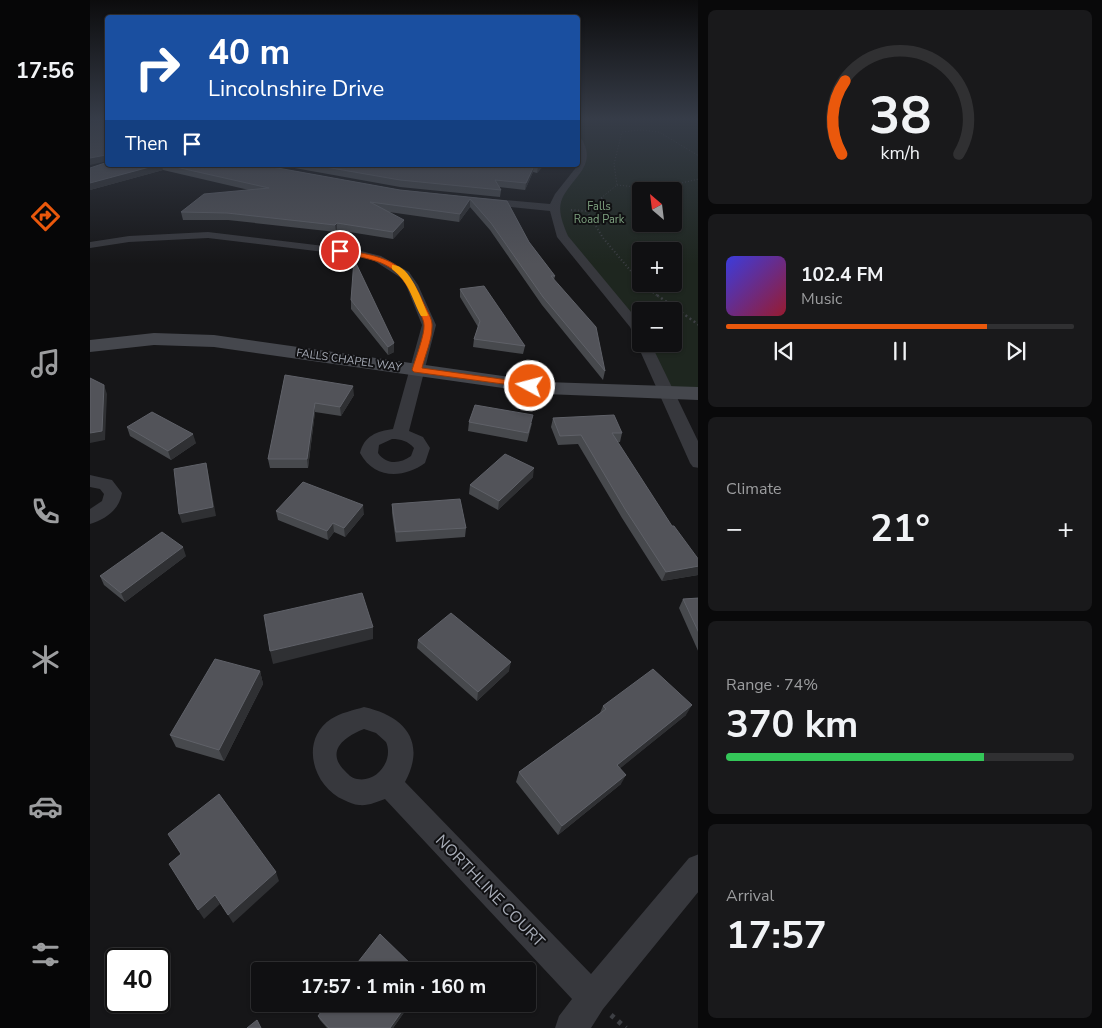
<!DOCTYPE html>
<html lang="en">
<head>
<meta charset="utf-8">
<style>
	:root { --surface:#101012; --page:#19191b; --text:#f1f3f6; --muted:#9c9d9f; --line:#303032; --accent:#ea580c }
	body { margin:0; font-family:"Nunito Sans",sans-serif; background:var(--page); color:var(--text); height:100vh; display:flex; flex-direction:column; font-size:19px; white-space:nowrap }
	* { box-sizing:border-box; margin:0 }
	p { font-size:16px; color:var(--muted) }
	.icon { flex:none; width:28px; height:28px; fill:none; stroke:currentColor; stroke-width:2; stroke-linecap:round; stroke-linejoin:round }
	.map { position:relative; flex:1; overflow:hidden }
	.side { display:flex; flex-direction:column; gap:10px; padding:10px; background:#09090a; width:404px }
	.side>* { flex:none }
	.guide { position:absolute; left:15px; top:15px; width:475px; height:152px; border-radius:5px; box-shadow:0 1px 4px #0004,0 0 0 1px var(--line); background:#1a4fa0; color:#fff; overflow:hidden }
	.needle { width:32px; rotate:332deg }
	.buttons { position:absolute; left:542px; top:182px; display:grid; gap:10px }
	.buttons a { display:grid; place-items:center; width:50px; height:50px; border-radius:5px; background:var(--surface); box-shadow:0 1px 4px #0004,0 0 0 1px var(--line); font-size:25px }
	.speed { position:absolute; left:15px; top:948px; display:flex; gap:10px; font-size:25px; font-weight:700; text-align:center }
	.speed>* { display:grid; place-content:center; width:65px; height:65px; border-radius:50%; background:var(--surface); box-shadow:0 1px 4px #0004,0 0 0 1px var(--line); line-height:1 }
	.speed .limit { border:2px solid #111; border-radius:8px; background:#fff; color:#111 }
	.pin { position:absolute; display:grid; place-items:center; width:42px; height:42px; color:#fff; margin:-21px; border:2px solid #fff; border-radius:50%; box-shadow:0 1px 5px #0007 }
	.me { position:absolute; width:55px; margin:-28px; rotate:277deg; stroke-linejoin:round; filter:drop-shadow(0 0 4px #0008) }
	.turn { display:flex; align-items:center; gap:18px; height:105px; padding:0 20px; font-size:22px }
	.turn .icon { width:65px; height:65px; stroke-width:2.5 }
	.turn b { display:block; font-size:35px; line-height:42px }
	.then { display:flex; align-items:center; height:48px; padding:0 20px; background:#0003; gap:10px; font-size:19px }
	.big { font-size:38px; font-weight:700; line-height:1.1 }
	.side .card { flex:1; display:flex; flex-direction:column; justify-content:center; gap:8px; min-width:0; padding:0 18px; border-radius:8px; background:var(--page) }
	.side .dial { align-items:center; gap:0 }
	.dial svg { height:130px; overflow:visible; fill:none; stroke:var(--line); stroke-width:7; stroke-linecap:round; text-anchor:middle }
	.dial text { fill:var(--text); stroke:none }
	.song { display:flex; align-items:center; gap:15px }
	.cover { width:60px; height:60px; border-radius:8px; background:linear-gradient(135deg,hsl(240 70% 55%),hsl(350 70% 35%)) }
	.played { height:5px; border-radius:2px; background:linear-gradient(90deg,var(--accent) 75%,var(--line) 75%) }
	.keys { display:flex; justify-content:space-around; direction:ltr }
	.heat { display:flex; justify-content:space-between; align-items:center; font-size:28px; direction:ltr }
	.charge { height:8px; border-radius:4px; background:linear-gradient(90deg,#34c759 74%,var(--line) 0) }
	.trip { position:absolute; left:161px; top:962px; width:285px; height:50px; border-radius:5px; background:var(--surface); box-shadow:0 1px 4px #0004,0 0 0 1px var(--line); font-weight:700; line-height:50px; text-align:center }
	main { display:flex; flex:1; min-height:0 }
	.tab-bar { display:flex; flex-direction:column; width:90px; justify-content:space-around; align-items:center; background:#060607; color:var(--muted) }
	.tab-bar .icon { width:35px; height:35px }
	.tab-bar .on { color:var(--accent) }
	.tab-bar b { font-size:22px; color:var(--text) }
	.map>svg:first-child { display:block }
</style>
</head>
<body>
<main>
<nav class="tab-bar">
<b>17:56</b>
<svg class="icon on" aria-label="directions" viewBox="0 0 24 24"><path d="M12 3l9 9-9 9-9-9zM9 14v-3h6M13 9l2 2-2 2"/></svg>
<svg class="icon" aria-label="music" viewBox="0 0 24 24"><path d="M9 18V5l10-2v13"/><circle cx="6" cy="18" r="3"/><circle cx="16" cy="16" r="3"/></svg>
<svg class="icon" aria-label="phone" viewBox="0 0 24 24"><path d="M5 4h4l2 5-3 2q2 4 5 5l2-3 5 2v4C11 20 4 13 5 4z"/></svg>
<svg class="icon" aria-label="climate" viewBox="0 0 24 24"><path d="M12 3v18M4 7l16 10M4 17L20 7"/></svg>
<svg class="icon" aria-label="car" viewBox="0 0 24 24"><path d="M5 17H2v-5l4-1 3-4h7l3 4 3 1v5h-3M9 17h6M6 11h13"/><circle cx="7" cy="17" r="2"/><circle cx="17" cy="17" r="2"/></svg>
<svg class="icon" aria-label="filters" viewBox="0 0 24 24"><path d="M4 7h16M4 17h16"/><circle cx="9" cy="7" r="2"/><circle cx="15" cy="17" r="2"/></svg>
</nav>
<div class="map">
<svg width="609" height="1028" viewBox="0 0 609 1028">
	<rect width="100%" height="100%" fill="#161618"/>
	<path fill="#1e261f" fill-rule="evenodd" d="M488 120H608V394H578L554 344H584V311H551V337L546 326 473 237 465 208 491 165 488 140ZM551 191H584V224H551ZM551 251H584V284H551Z"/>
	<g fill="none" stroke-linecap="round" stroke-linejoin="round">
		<path stroke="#3d3f44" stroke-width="1" stroke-dasharray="1 2" stroke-linecap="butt" d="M527 185 565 189 609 179
			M511 198 527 185 524 164 532 132 550 130 569 132 609 156"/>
		<path stroke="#3d3f44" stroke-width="2" stroke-dasharray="1 2.5" stroke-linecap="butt" d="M481 210 497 211 513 197
			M497 211 513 238 551 283
			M552 284 569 297"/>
		<path stroke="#3d3f44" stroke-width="2.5" stroke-dasharray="2 3" stroke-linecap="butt" d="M567 295 609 325"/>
		<path stroke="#3d3f44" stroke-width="5" stroke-dasharray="4 5.5" stroke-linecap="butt" d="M521 1015 536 1028"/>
		<path fill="#37383d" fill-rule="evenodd" d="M488 137C493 139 493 141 495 146 504 169 477 182 471 202 468 213 474 226 478 236L551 324V344H561L609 443V468L603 467 600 463 547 344 550 341 546 340 540 327 467 237 460 211 392 204 387 201 392 198 460 204 465 194 488 165Z
			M118 232 267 250 291 256 319 272 328 285 346 325 319 431 333 437 340 448 335 463C313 479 284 479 270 453 274 436 287 431 303 429L332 325 316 285 311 278 283 260 267 256 118 238 39 242 0 248V242L39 236ZM302 439C311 439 318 441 324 448L321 456C310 464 296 465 288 453L289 445Z
			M0 475 22 480 32 493C29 510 16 519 0 524V509L12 501 14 494 10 489 0 487Z
			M274 707C314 716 337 741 315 782L501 974 599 858 609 854V891L513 1009 501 1028H465L469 1016 482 999 295 799C287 802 278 806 269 805 264 805 259 802 254 800 223 787 209 740 241 719 250 713 264 710 274 707ZM274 729 286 733 296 742C304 760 287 783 267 779 261 778 258 774 254 770 235 750 256 736 274 729Z"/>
		<path fill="#45474d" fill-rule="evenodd" d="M64 333 124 335 455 382 609 387V400L455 394 124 347 64 345 0 352V340Z"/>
	</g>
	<path fill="#47494d" d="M18 165H171L310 190 417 201 439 242 465 276 464 280 515 371 513 380 452 305 400 230 380 207 369 222 299 212 314 227 303 239 247 230 246 232 138 220H93L91 212 159 190 73 170 0 190Z
		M188 165H454L447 173 443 172 435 190 409 187 411 190 410 197 310 187Z
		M370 289 435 346 433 354 383 347 384 339 388 327 370 297Z
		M261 300 304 352 298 355 261 309Z
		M195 375 264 395 251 416 225 412 218 468H180L178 459Z
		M463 418 532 433 530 442H527L608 575 572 581 532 518 488 444 468 445 461 427Z
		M379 422 442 423 437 442 378 431Z
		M37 427 106 443 81 460 40 436Z
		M443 477 408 510 379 494 380 485Z
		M302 504 376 528 375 537 306 542 302 513Z
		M186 511 274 514 255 537 244 532 238 540 188 520Z
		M96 556 35 602 14 585 10 576Z
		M609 598V653L589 608 593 599Z
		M328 640 419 671 387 701 327 648Z
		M170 671 173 684 134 761 86 747 80 735Z
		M513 706 596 715 530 768 531 784 468 835 426 782 429 772 510 713Z
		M237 1004H320L303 1028H237L230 1020 228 1016Z"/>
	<path fill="#2f3033" d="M16 155 18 161 0 165V158Z
		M67 165H72L73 170 0 190V183Z
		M449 165H454L447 173 448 166Z
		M444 166 443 172 435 190 436 183Z
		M380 199V207L369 222 370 214Z
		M314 220V227L303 239V232Z
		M247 223V230L246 232 245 225Z
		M304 343V352L298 355V347Z
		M14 385 17 394 15 440 0 443V433Z
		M263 386 264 395 251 416 250 407Z
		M225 403V412L218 468 217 459Z
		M103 434 106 443 81 460 78 451Z
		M116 463 118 472 126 516 92 523 89 514Z
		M444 468 443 477 408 510 409 501Z
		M273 505 274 514 255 537 254 528Z
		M243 523 244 532 238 540 237 531Z
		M93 547 96 556 35 602 31 593Z
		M609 566 608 575 572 581 576 572Z
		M283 627V639L183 664 180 651Z
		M421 662 419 671 387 701 388 692Z
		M170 671 173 684 134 761 129 750Z
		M602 705 596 715 522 775 527 765Z
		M536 775 531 784 468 835 472 826Z
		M186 872 189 881 143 923 138 915Z
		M125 895 130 904 114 919 108 910Z
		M317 1004H320L303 1028H300Z"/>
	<path fill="#525359" stroke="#5f6168" d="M0 120H18V155H16L0 158Z
		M18 162V165H67L0 183V168Z
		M77 165H171L310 190 417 201 439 242 465 276H461L506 327 515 371 453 297 401 223 380 199 370 214 280 202 314 220 303 232 247 223 245 225 137 213 91 212 114 194 179 188Z
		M224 165H449L448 166H444L436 183 405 180 411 190 310 180Z
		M264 259 304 343 298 347 261 300Z
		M394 286 435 346 384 339 390 321 370 289Z
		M195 375 263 386 250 407 225 403 217 459H178Z
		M0 378 14 385 12 431 0 433Z
		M385 405 443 415 438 433 379 422Z
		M62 412 103 434 78 451 37 427Z
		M524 415 532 433H522L582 526H584L609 560V566L576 572 535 509 491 435 470 436 463 418Z
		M415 454 444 468 409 501 380 485Z
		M116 463 123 507 89 514 84 469Z
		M213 482 273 505 254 528 243 523 237 531 186 511Z
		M370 499 376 528 306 532 302 504Z
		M72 532 93 547 31 593 10 576Z
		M272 593 283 627 180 651 174 615Z
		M609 598V633L593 599Z
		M361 613 421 662 388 692 328 640Z
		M125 659 170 671 129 750 80 735Z
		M563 669 602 705 527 765 536 775 472 826 429 772 516 709 513 706Z
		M129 794 186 872 138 915 125 895 108 910 79 864 91 854 78 834Z
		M290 934 328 971H261Z
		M237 1004H317L300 1028H239L228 1016Z
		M167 1020 171 1028H157Z"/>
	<linearGradient id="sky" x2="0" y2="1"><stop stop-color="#0c0c0d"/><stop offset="0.45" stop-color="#363c48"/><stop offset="1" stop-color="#363c48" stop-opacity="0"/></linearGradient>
	<rect width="609" height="264" fill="url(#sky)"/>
	<path fill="#ea580c" stroke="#983908" d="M250 249C293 257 314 258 333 302 336 309 343 319 342 327 342 340 335 355 332 368L440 383 443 384V388L324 372 322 370C325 360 335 334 334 325 334 319 328 310 326 304 308 260 290 262 248 252V249Z"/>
	<path fill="#f59e0b" d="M302 265C320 264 332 301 338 315L337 316H331C321 297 320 283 302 269Z"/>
	<g text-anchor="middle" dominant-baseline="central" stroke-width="4" stroke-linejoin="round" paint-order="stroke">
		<g font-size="11" fill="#7fa381" stroke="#111113">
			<text x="509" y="206">Falls<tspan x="509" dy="13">Road Park</tspan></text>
		</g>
		<g font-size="11" fill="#a8adb8" stroke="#111113">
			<text transform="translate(259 360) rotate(8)">FALLS CHAPEL WAY</text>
		</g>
		<g font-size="16" fill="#a8adb8" stroke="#111113">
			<text transform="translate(400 891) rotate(46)">NORTHLINE COURT</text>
		</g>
	</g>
</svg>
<div class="buttons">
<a><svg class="needle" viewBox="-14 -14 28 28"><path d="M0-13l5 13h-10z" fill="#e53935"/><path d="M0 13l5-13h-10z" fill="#9c9d9f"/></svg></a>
<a>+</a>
<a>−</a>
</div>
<div class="speed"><div class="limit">40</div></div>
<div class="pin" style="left:250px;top:251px;background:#d93025"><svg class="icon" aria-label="arrive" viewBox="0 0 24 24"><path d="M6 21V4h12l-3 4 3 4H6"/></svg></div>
<svg class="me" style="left:440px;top:386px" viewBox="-20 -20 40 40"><circle r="17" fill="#ea580c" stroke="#fff" stroke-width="3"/><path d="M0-11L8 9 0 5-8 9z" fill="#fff"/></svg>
<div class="trip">17:57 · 1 min · 160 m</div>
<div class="guide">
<div class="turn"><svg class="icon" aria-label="right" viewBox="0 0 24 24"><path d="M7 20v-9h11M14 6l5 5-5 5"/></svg><div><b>40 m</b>Lincolnshire Drive</div></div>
<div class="then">Then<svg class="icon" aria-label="arrive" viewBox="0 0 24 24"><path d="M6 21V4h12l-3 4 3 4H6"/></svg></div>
</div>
</div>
<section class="side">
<div class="card dial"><svg viewBox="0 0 100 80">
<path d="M14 69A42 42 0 1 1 86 69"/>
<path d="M14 69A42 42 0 0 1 16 24" stroke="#ea580c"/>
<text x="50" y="56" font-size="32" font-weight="700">38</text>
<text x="50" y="72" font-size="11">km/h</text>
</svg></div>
<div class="card">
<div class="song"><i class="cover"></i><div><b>102.4 FM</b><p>Music</p></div></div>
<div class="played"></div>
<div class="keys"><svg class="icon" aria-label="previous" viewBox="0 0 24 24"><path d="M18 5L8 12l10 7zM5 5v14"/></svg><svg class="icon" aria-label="pause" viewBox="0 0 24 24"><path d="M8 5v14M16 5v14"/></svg><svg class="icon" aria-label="next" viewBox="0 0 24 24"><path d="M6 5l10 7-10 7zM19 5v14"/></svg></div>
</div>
<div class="card"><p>Climate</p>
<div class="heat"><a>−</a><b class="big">21°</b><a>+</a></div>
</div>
<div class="card"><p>Range · 74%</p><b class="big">370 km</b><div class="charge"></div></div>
<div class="card"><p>Arrival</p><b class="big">17:57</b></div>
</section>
</main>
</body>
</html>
